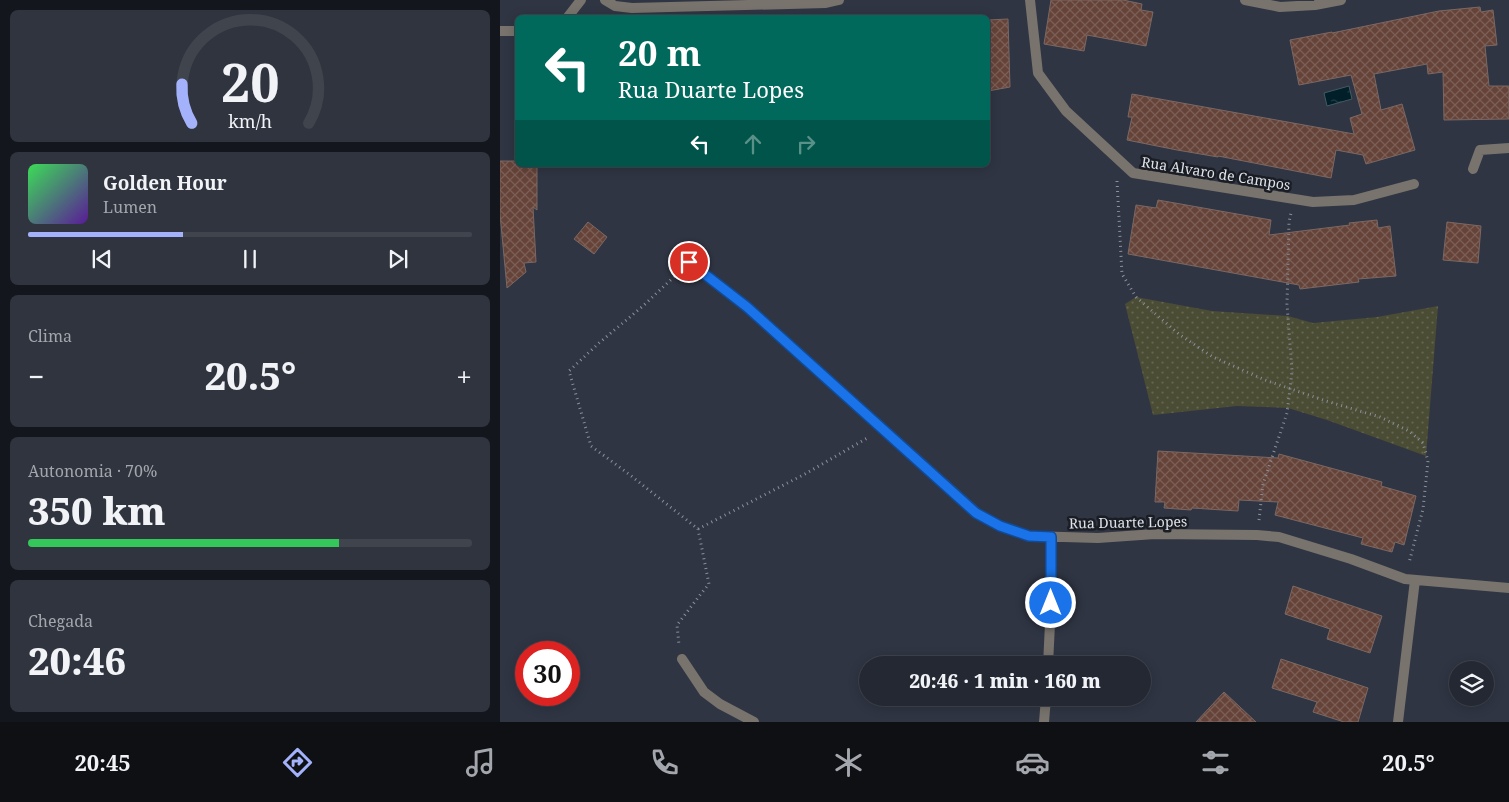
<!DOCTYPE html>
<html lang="pt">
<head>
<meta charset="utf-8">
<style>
	:root { --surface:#232832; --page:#2f343e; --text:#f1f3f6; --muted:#a3a6ac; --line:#40444d; --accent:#a4b2fc }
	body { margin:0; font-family:"Noto Serif",serif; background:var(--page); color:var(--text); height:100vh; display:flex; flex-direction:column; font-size:19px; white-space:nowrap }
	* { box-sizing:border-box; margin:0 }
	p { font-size:16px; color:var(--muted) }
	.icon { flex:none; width:28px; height:28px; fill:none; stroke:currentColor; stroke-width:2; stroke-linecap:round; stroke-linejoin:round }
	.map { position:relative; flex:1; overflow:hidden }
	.panel { display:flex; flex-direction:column; gap:10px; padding:10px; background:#13161c; width:500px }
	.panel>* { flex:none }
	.guide { position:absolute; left:15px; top:15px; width:475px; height:152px; border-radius:8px; box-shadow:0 2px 12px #0003,0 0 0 1px var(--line); background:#00695c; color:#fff; overflow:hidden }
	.buttons { position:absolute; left:949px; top:661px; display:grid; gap:10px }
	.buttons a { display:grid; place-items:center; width:45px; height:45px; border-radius:50%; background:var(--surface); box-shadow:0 2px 12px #0003,0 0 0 1px var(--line); font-size:25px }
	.speed { position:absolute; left:15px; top:641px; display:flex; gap:10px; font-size:25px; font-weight:700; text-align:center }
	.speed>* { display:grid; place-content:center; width:65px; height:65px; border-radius:50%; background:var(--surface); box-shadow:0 2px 12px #0003,0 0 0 1px var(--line); line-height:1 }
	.speed .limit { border:8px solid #d22; background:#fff; color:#111 }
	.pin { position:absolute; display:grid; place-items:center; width:42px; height:42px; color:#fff; margin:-21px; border:2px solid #fff; border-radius:50%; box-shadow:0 1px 5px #0007 }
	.me { position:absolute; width:55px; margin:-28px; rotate:0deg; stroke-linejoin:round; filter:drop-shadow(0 0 4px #0008) }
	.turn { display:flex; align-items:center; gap:18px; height:105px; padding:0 20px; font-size:22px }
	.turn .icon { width:65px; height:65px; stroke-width:2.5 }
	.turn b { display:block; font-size:35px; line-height:42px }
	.lanes { display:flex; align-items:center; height:48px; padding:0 20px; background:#0003; justify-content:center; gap:25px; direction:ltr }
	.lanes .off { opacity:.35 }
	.big { font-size:38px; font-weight:800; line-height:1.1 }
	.panel .widget { flex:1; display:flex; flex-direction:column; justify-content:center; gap:8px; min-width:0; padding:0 18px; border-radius:8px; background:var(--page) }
	.panel .dial { align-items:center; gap:0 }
	.dial svg { height:130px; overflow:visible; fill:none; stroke:var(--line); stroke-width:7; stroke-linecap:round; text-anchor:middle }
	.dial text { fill:var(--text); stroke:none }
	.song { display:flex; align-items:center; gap:15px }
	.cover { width:60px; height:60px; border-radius:8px; background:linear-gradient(135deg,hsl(130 70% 55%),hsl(270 70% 35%)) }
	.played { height:5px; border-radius:2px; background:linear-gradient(90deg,var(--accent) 35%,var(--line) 35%) }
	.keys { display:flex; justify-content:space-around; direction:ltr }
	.heat { display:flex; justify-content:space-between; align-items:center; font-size:28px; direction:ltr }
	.charge { height:8px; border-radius:4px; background:linear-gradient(90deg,#34c759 70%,var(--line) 0) }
	.trip { position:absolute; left:359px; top:656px; width:292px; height:50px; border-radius:25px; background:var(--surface); box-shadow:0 2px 12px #0003,0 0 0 1px var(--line); font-weight:800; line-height:50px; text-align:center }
	.tabs { display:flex; height:80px; justify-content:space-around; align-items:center; background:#0e1014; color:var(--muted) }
	.tabs .icon { width:35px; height:35px }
	.tabs .current { color:var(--accent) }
	.tabs b { font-size:22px; color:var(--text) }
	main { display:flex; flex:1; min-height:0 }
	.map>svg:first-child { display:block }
</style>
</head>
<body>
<main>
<section class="panel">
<div class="widget dial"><svg viewBox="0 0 100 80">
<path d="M14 69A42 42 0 1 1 86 69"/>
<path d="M14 69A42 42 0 0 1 8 45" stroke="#a4b2fc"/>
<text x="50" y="56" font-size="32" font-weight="700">20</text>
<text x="50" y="72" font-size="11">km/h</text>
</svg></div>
<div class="widget">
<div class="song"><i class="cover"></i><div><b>Golden Hour</b><p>Lumen</p></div></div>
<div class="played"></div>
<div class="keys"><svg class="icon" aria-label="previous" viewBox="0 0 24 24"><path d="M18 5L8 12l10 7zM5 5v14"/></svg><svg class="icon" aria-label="pause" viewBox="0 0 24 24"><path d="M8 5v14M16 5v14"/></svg><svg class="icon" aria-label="next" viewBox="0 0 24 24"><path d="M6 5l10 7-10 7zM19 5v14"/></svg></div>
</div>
<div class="widget"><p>Clima</p>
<div class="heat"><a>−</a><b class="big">20.5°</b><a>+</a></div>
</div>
<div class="widget"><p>Autonomia · 70%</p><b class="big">350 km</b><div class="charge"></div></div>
<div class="widget"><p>Chegada</p><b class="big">20:46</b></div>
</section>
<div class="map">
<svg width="1009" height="722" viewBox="0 0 1009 722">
	<defs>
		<pattern id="park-dots" width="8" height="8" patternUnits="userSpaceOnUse" patternTransform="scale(1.25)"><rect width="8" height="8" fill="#4a4c34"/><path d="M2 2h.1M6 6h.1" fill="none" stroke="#646652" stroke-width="1.8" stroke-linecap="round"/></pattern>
		<pattern id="water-ripples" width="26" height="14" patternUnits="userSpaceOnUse" patternTransform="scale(1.25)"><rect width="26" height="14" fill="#011f29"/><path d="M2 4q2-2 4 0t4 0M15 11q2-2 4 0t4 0" fill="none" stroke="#263f48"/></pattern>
		<pattern id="building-cross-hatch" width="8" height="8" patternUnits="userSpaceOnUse" patternTransform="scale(1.25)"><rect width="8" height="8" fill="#654339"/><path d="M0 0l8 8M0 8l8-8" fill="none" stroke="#7b5e56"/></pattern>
	</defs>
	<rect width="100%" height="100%" fill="#2f3543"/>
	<path fill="url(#park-dots)" d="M636 297 712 311 788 316 813 323 877 317 938 306 926 456 827 420 788 408 737 406 653 415 625 304Z"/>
	<path fill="url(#water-ripples)" stroke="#435a63" d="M849 86 852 99 827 106 824 93Z"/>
	<path fill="url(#building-cross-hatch)" stroke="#7b6863" d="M551 0H623L642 4 641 10 653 12 646 46 587 35 584 51 544 44Z
		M980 7 981 12 993 10 997 45 985 46 989 86H1009V119L944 120 943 72 928 74 927 64 874 74 881 110 902 104 915 150 866 164 863 155 836 150 831 178 718 156V157L677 150 627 140 632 117H628L632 94 854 134 850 118 862 114 851 75 799 85 790 40 832 32V33L939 11Z
		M508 19 510 87 488 91V20Z
		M0 161H18V165H37V210L33 207 36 262 24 263 26 272 7 288 0 214Z
		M658 200 771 220 769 235 850 225 849 223 877 220 878 228 890 226 896 276 858 279 859 282 800 289 799 285 628 254 636 205 656 208Z
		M88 222 107 237 94 254 74 239Z
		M947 222 981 226 978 263 943 260Z
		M658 451 778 458 779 454 882 482 881 486 916 496 904 545 895 542 892 552 861 544 863 538 775 515 778 502 739 500 738 511 692 508 691 510 664 508 665 502H655Z
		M793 586 882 616 870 653 827 639 830 629 785 614Z
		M781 659 868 688 858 722H844L813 712 817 702 772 688Z
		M724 692 756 722H696Z"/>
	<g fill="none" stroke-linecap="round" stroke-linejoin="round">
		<path stroke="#8c919c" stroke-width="3" stroke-dasharray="1 4" stroke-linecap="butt" d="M617 181 622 274 636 297 680 335 713 357 765 380 826 401 880 417 909 431 923 443 928 461 923 509 909 563
			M178 273 143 306 99 343 69 371 91 446 130 475 198 529 209 584 200 595 177 625 179 645
			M759 520 763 484 787 413 790 389 792 371 787 304 789 222 791 213
			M198 529 305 474 369 437"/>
		<path stroke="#78736d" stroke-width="10" d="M105 0 115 6 132 8 326 3 339 0
			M530 0 538 73 566 111 633 173 813 202 854 200 914 184
			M745 0 780 7 815 5 841 0
			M67 18 81 0
			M0 31H18
			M973 169 980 150 1009 148
			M189 262 247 307 477 513 500 526 529 536 598 538 655 534 757 535 779 537 851 559 905 579 1009 588
			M182 659 204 692 220 704 254 722
			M548 665 551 603V537
			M544 722 546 698
			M898 722 915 580"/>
	</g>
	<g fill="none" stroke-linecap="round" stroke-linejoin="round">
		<defs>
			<path id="route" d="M189 262 247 307 476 513 500 526 529 536 551 537V603"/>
		</defs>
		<use href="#route" stroke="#114b97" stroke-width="12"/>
		<use href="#route" stroke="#1a73e8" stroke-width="9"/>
	</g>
	<g text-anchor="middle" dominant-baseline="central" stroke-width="5" stroke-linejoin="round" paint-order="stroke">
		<g font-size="14" fill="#dee3eb" stroke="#1a1d23">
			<text transform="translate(716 173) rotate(9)">Rua Alvaro de Campos</text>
			<text transform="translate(628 522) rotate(-1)">Rua Duarte Lopes</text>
		</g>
	</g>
</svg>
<div class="buttons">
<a><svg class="icon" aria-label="layers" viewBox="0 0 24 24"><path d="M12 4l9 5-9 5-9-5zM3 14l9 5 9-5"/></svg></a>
</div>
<div class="speed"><div class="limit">30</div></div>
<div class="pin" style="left:189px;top:262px;background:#d93025"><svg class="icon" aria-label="arrive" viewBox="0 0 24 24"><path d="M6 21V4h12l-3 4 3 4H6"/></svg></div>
<svg class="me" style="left:551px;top:603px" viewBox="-20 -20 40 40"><circle r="17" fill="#1a73e8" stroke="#fff" stroke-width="3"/><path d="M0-11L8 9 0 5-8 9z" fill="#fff"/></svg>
<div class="trip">20:46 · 1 min · 160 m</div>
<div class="guide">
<div class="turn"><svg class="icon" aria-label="left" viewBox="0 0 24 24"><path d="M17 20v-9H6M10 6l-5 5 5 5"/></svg><div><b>20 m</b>Rua Duarte Lopes</div></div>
<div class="lanes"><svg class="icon" aria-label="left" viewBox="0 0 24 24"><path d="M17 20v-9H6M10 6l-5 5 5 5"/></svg><svg class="icon off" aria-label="ahead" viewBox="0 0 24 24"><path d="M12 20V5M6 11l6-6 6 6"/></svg><svg class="icon off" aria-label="right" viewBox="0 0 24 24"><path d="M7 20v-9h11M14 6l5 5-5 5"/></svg></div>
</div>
</div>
</main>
<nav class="tabs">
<b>20:45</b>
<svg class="icon current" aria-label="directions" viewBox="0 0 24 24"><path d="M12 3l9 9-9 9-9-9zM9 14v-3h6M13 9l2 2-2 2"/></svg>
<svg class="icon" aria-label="music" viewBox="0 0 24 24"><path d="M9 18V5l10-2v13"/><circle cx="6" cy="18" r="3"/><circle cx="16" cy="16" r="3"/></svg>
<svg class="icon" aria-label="phone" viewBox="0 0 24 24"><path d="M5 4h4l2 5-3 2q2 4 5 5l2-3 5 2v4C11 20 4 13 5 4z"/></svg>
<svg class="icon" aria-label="climate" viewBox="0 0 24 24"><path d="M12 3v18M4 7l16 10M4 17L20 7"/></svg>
<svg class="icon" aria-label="car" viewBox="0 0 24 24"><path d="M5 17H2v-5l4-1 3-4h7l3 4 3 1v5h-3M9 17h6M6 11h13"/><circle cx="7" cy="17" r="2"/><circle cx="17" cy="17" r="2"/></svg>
<svg class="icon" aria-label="filters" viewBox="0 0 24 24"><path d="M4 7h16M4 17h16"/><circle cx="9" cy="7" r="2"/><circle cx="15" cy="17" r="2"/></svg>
<b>20.5°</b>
</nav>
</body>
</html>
